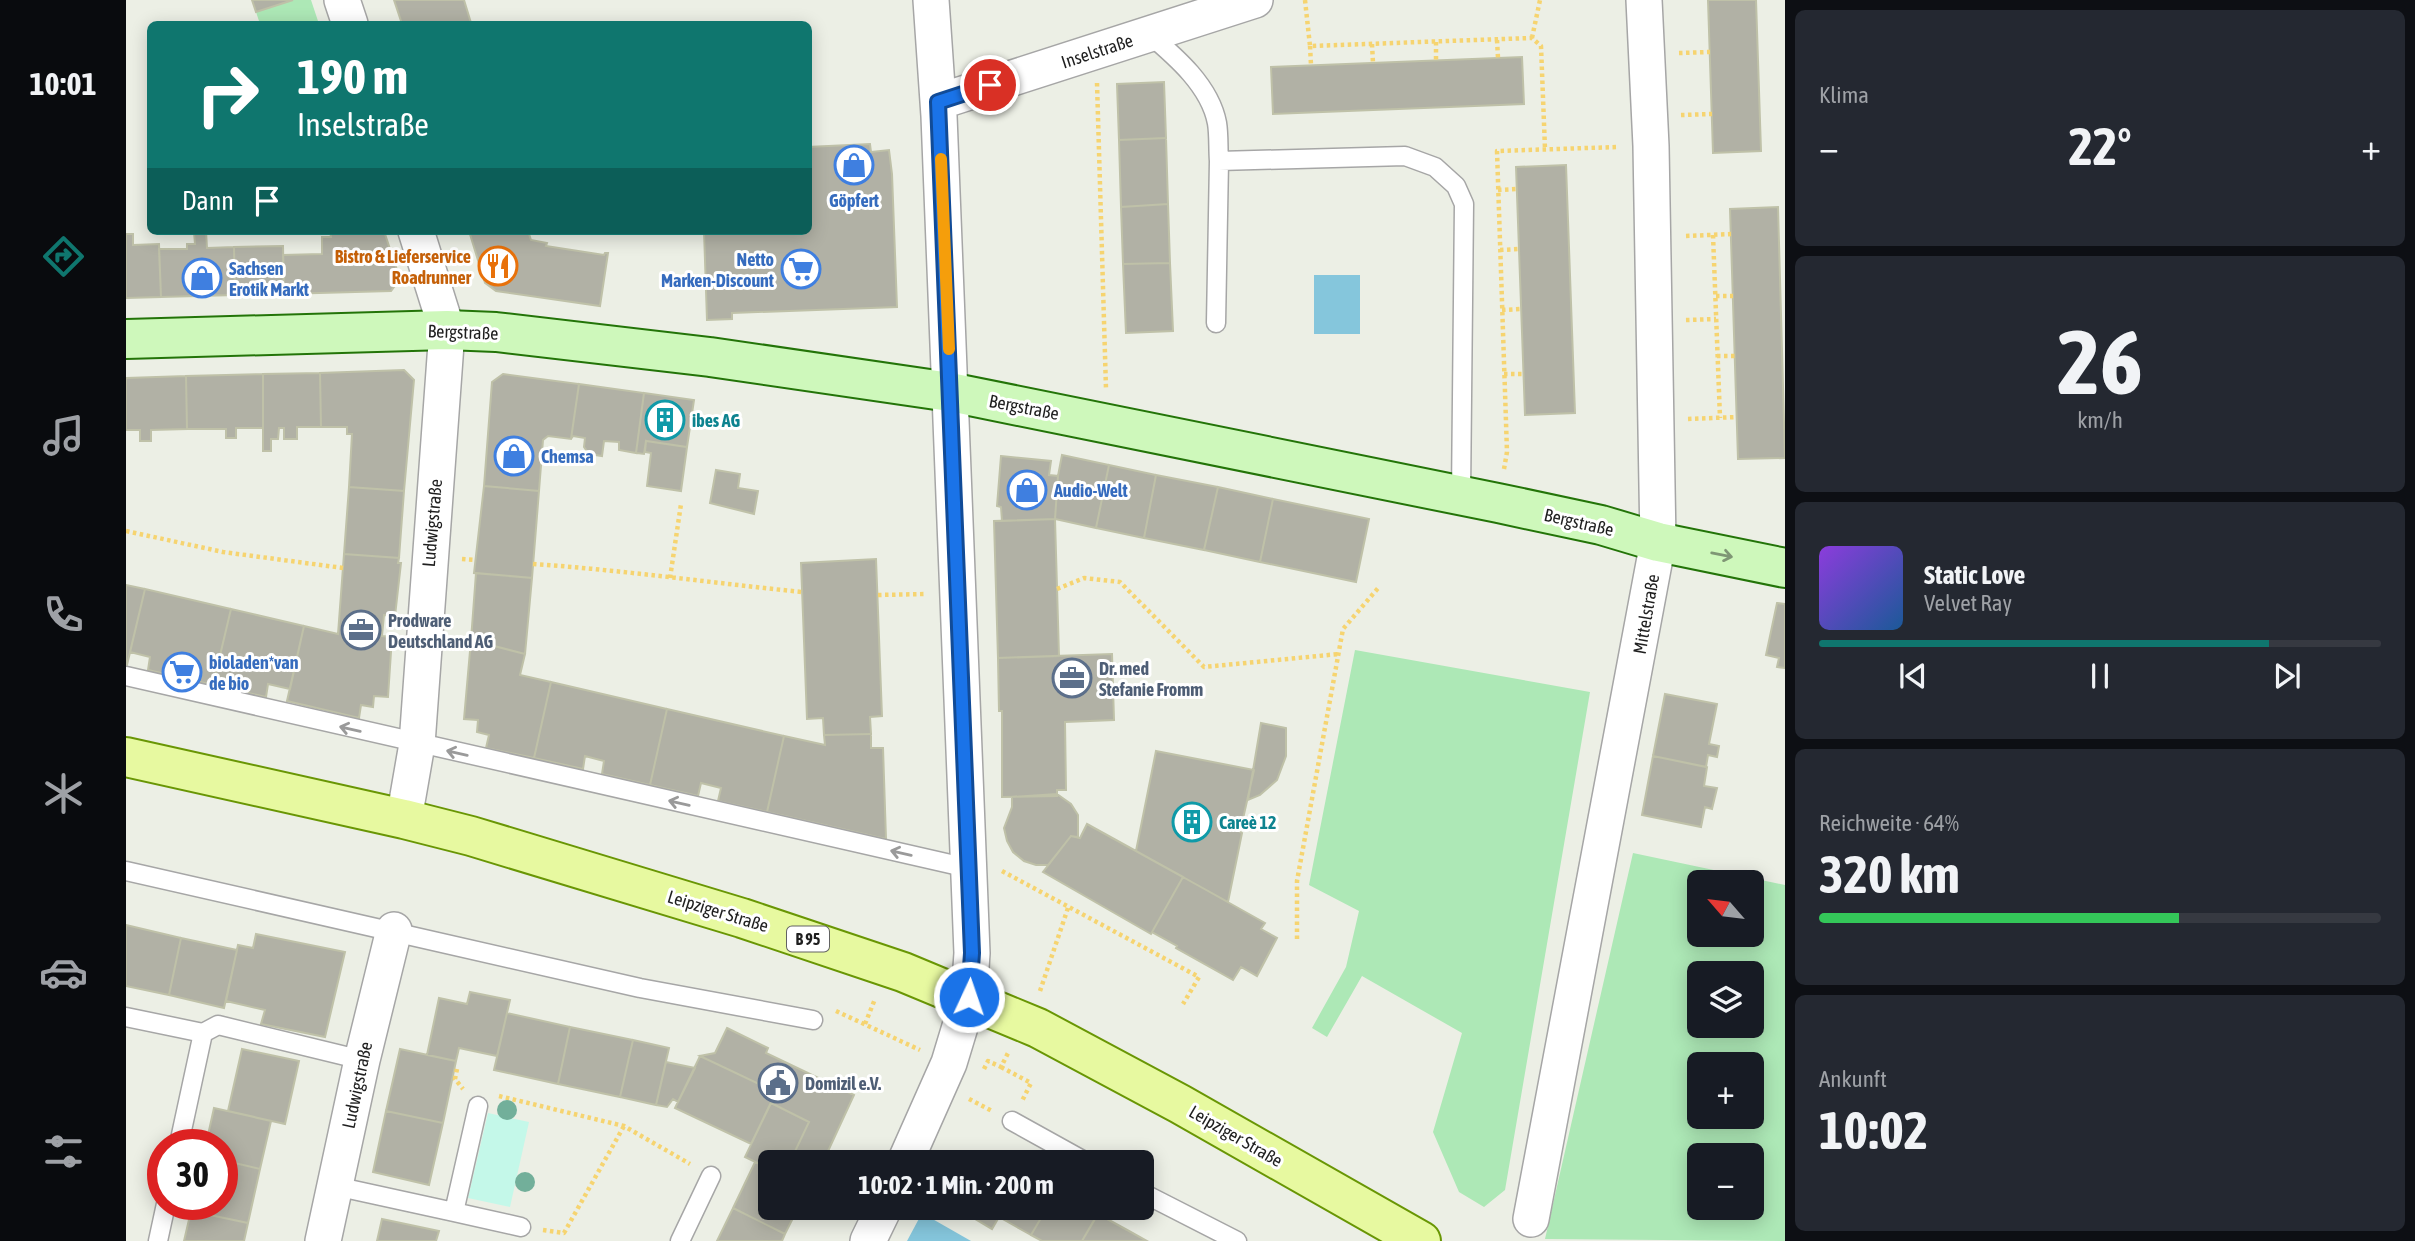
<!DOCTYPE html>
<html lang="de">
<head>
<meta charset="utf-8">
<style>
	:root { --surface:#171b24; --page:#242831; --text:#f1f3f6; --muted:#9ea1a6; --line:#363941; --accent:#0f766e }
	body { margin:0; font-family:"Asap Condensed",sans-serif; background:var(--page); color:var(--text); height:100vh; display:flex; flex-direction:column; font-size:26px; white-space:nowrap }
	* { box-sizing:border-box; margin:0 }
	p { font-size:23px; color:var(--muted) }
	.icon { flex:none; width:38px; height:38px; fill:none; stroke:currentColor; stroke-width:2; stroke-linecap:round; stroke-linejoin:round }
	.map { position:relative; flex:1; overflow:hidden }
	.details { display:flex; flex-direction:column; gap:10px; padding:10px; background:#0d0f14; width:630px }
	.details>* { flex:none }
	.guide { position:absolute; left:21px; top:21px; width:665px; height:214px; border-radius:10px; box-shadow:0 4px 18px #0003; background:#0f766e; color:#fff; overflow:hidden }
	.needle { width:46px; rotate:298deg }
	.tools { position:absolute; left:1561px; top:870px; display:grid; gap:14px }
	.tools a { display:grid; place-items:center; width:77px; height:77px; border-radius:10px; background:var(--surface); box-shadow:0 4px 18px #0003; font-size:35px }
	.speed { position:absolute; left:21px; top:1129px; display:flex; gap:14px; font-size:35px; font-weight:700; text-align:center }
	.speed>* { display:grid; place-content:center; width:91px; height:91px; border-radius:50%; background:var(--surface); box-shadow:0 4px 18px #0003; line-height:1 }
	.speed .limit { border:10px solid #d22; background:#fff; color:#111 }
	.pin { position:absolute; display:grid; place-items:center; width:60px; height:60px; color:#fff; margin:-30px; border:4px solid #fff; border-radius:50%; box-shadow:0 2px 7px #0007 }
	.me { position:absolute; width:77px; margin:-38px; rotate:3deg; stroke-linejoin:round; filter:drop-shadow(0 0 5px #0008) }
	.turn { display:flex; align-items:center; gap:24px; height:147px; padding:0 35px; font-size:32px }
	.turn .icon { width:91px; height:91px; stroke-width:2.5 }
	.turn b { display:block; font-size:49px; line-height:60px }
	.then { display:flex; align-items:center; height:66px; padding:0 35px; background:#0003; gap:14px; font-size:26px }
	.big { font-size:52px; font-weight:700; line-height:1.1 }
	.details .tile { flex:1; display:flex; flex-direction:column; justify-content:center; gap:10px; min-width:0; padding:0 24px; border-radius:10px; background:var(--page) }
	.details .dial { align-items:center; gap:0 }
	.dial b { font-size:91px; line-height:1 }
	.song { display:flex; align-items:center; gap:21px }
	.cover { width:84px; height:84px; border-radius:10px; background:linear-gradient(135deg,hsl(270 70% 55%),hsl(210 70% 35%)) }
	.played { height:7px; border-radius:4px; background:linear-gradient(90deg,var(--accent) 80%,var(--line) 80%) }
	.keys { display:flex; justify-content:space-around; direction:ltr }
	.heat { display:flex; justify-content:space-between; align-items:center; font-size:38px; direction:ltr }
	.charge { height:10px; border-radius:5px; background:linear-gradient(90deg,#34c759 64%,var(--line) 0) }
	.trip { position:absolute; left:632px; top:1150px; width:396px; height:70px; border-radius:10px; background:var(--surface); box-shadow:0 4px 18px #0003; font-weight:700; line-height:70px; text-align:center }
	main { display:flex; flex:1; min-height:0 }
	.dock { display:flex; flex-direction:column; width:126px; justify-content:space-around; align-items:center; background:#090b0e; color:var(--muted) }
	.dock .icon { width:49px; height:49px }
	.dock .on { color:var(--accent) }
	.dock b { font-size:32px; color:var(--text) }
	.map>svg:first-child { display:block }
</style>
</head>
<body>
<main>
<nav class="dock">
<b>10:01</b>
<svg class="icon on" aria-label="directions" viewBox="0 0 24 24"><path d="M12 3l9 9-9 9-9-9zM9 14v-3h6M13 9l2 2-2 2"/></svg>
<svg class="icon" aria-label="music" viewBox="0 0 24 24"><path d="M9 18V5l10-2v13"/><circle cx="6" cy="18" r="3"/><circle cx="16" cy="16" r="3"/></svg>
<svg class="icon" aria-label="phone" viewBox="0 0 24 24"><path d="M5 4h4l2 5-3 2q2 4 5 5l2-3 5 2v4C11 20 4 13 5 4z"/></svg>
<svg class="icon" aria-label="climate" viewBox="0 0 24 24"><path d="M12 3v18M4 7l16 10M4 17L20 7"/></svg>
<svg class="icon" aria-label="car" viewBox="0 0 24 24"><path d="M5 17H2v-5l4-1 3-4h7l3 4 3 1v5h-3M9 17h6M6 11h13"/><circle cx="7" cy="17" r="2"/><circle cx="17" cy="17" r="2"/></svg>
<svg class="icon" aria-label="filters" viewBox="0 0 24 24"><path d="M4 7h16M4 17h16"/><circle cx="9" cy="7" r="2"/><circle cx="15" cy="17" r="2"/></svg>
</nav>
<div class="map">
<svg width="1659" height="1241" viewBox="0 0 1659 1241">
	<rect width="100%" height="100%" fill="#ecefe5"/>
	<path fill="#ade8b6" fill-rule="evenodd" d="M167 0H185L193 24H134L130 12Z
		M1229 650 1464 692 1379 1190 1358 1207 1333 1192 1307 1132 1336 1033 1236 976 1201 1037 1186 1028 1220 967 1233 911 1183 885Z
		M1507 853 1659 885V1241L1419 1239ZM1573 882H1626V934H1573ZM1573 973H1626V1026H1573ZM1573 1064H1626V1116H1573ZM1573 1155H1626V1208H1573Z"/>
	<path fill="#c4f8e9" d="M362 1113 403 1122 384 1207 342 1198Z"/>
	<path fill="#85c6dc" d="M1188 275H1234V334H1188Z
		M796 1213 845 1241H781Z"/>
	<path fill="#b1b1a5" stroke="#bfc1a8" stroke-width="2" d="M126 0H167L130 12Z
		M268 0H338L345 23 339 24H276Z
		M1582 0H1630L1635 151 1587 153Z
		M1396 57 1398 104 1147 114 1145 67Z
		M1038 82 1040 138 993 140 991 84Z
		M1040 138 1042 204 995 207 993 140Z
		M744 144 745 152 763 150 766 174 771 307 606 313V319L581 320 578 231H682V147Z
		M1440 165 1449 413 1399 415 1390 167Z
		M1042 204 1044 263 997 264 995 207Z
		M1652 207 1659 458 1612 459 1604 209Z
		M80 231 81 248 108 247 109 295 35 297 33 249H61V244H69L68 232Z
		M204 231H258L274 279 265 291 158 294 157 255 196 254V237H205Z
		M343 231H402L405 240 421 243 420 246 478 255 479 253H482L474 306 370 291 359 283Z
		M0 234H7V245L33 244 35 297 0 298Z
		M157 246 158 294 109 295 108 247Z
		M1044 263 1047 331 1000 333 997 264Z
		M278 370 288 380 278 491 223 487 226 434H221V427H195L194 373Z
		M194 373 195 427H171V439H158V428H153L152 439H145V451H137V374Z
		M137 374V428H110V438H100V429H61L60 376Z
		M377 374 453 384 445 439 422 436 417 440 413 491 358 486 366 382Z
		M60 376 61 429 25 430V441H14V430H0V378Z
		M453 384 518 393 510 453 493 450V442L478 441 476 456 463 454 458 447 459 438 447 436 445 439Z
		M518 393 568 400 561 447 520 441 518 454 510 453Z
		M520 441 561 447 555 491 521 486 525 453 519 452Z
		M936 455 983 465 970 528 929 519 932 476Z
		M875 456 925 461 923 475 932 476 929 519 876 521 875 507 871 506Z
		M983 465 1030 475 1018 538 970 528Z
		M590 470 614 474 612 488 632 491 628 514 584 503Z
		M1030 475 1092 487 1078 550 1018 538Z
		M358 486 413 491 406 578 348 573Z
		M223 487 278 491 273 558 218 554Z
		M1092 487 1147 499 1134 562 1078 550Z
		M1147 499 1243 519 1230 582 1134 562Z
		M929 519 933 656 872 658 868 521Z
		M218 554 273 558 272 563H275L269 616 258 615 256 636 266 637 262 697 248 696 247 707 235 705 233 718 161 701 178 626 212 634Z
		M750 559 756 716 744 717 745 734 698 735 697 718 681 719 675 563Z
		M350 573 406 578 399 654 345 640Z
		M0 585 19 589 1 665 0 664Z
		M19 589 105 609 87 685 22 670 24 657 4 652Z
		M1651 603 1659 604V668L1651 667 1653 658 1640 655Z
		M105 609 178 626 164 689 142 684 140 697 87 685Z
		M345 640 399 654 394 675 425 682 408 758 360 748 363 735 351 732 352 720 338 719Z
		M986 654 988 720 939 722 940 790H931V796L876 797V711H873L872 658Z
		M425 682 541 709 524 785 476 774 478 761 459 756 457 769 408 758Z
		M1539 694 1591 704 1583 744 1593 746 1591 757 1582 755 1580 767 1527 756Z
		M541 709 658 736 641 812 592 801 595 788 575 783 572 796 524 785Z
		M1135 723 1160 728V756L1151 780 1134 795 1122 800Z
		M745 734V748H757L760 839 641 812 658 736 699 745 698 735Z
		M1030 751 1128 770 1114 832 1116 833 1102 902 1010 851Z
		M1527 756 1581 767 1578 786 1591 788 1586 809 1579 807 1575 827 1516 815Z
		M931 794 945 804 952 815V837L945 836 922 865H910L898 861 887 852 881 841 878 828 886 807V797Z
		M961 824 1057 877 1025 934 917 872 945 836 954 838Z
		M1057 877 1139 923 1135 929 1151 938 1131 976 1115 967 1107 980 1050 948 1051 946 1026 932Z
		M0 925 55 938 43 995 0 986Z
		M130 934 219 952 199 1037 135 1024 139 1010 100 1001 112 945 127 948Z
		M55 938 111 950 98 1008 43 995Z
		M344 992 384 1000 371 1056 333 1048 330 1061 301 1055 313 998 341 1004Z
		M381 1013 444 1027 432 1084 368 1070Z
		M444 1027 507 1040 494 1097 432 1084Z
		M601 1028 642 1048 640 1053 728 1095 697 1162H664L683 1122 645 1103 650 1092 574 1056 589 1053Z
		M507 1040 543 1048 530 1105 494 1097Z
		M116 1049 173 1061 159 1124 102 1111Z
		M274 1049 330 1061 317 1123 260 1111Z
		M574 1056 650 1092 625 1144 549 1108Z
		M540 1062 569 1068 552 1102 547 1099 541 1107 530 1105Z
		M645 1103 683 1122 664 1162H644V1169L619 1157Z
		M88 1108 145 1121 134 1169 96 1160V1144H80Z
		M260 1111 317 1123 303 1185 247 1172Z
		M96 1160 134 1169 122 1223 65 1211 66 1204H96Z
		M629 1162 644 1169V1208H672L659 1234 607 1208Z
		M607 1208 659 1234 656 1241H591Z
		M844 1208H921L905 1235 873 1217 866 1229 841 1214Z
		M921 1208H975L956 1241H916L905 1235Z
		M65 1211 122 1223 118 1241H58Z
		M972 1214 1003 1231 1021 1241H956Z
		M256 1219 313 1231 310 1241H251Z"/>
	<g fill="none" stroke-linecap="round" stroke-linejoin="round">
		<defs>
			<path id="lane" d="M1023 34C1050 57 1084 86 1091 123 1093 135 1092 149 1093 161
				M1090 323 1093 161 1279 156 1309 167 1330 186 1338 204 1335 495
				M0 676 842 868
				M0 871 514 988 687 1020
				M0 1017 77 1033 92 1025 236 1060
				M886 1121 960 1162
				M53 1144 77 1033
				M209 1186 328 1212 352 1106
				M1015 1192 1111 1241
				M328 1212 395 1227
				M32 1241 40 1204
				M554 1241 585 1176"/>
			<path id="street" d="M216 0 224 24
				M812 102 1129 0
				M278 819 291 744 321 330 290 231
				M779 1162 823 1063 843 997 846 953 813 116 805 0
				M1405 1219 1532 542 1525 146 1518 0
				M197 1241 236 1060 268 930
				M742 1241 758 1208"/>
			<path id="secondary" d="M0 339 321 330 370 332 584 357 824 392 1372 503 1475 525 1532 542 1659 568"/>
			<path id="primary" d="M0 757 278 819 345 836 616 918 777 972 912 1028 1054 1104 1295 1241"/>
		</defs>
		<use href="#lane" stroke="#a6a6a6" stroke-width="21"/>
		<use href="#street" stroke="#a6a6a6" stroke-width="38"/>
		<use href="#secondary" stroke="#237408" stroke-width="42"/>
		<use href="#primary" stroke="#699604" stroke-width="42"/>
		<path stroke="#f6d470" stroke-width="4.5" stroke-dasharray="3.5 3.5" stroke-linecap="butt" d="M1179 0 1184 46 1406 38 1415 46 1419 149
			M1406 38 1414 0
			M1371 40 1372 58
			M1310 42V60
			M1246 44 1247 63
			M1184 46 1185 65
			M1553 53 1584 52
			M971 83 980 389
			M1555 115 1586 114
			M1372 190 1391 189
			M1587 235 1594 418
			M1560 236 1605 234
			M1374 250 1393 249
			M1590 296H1607
			M1376 310 1395 309
			M1560 320 1590 319
			M1591 356H1609
			M1378 374H1398
			M1562 419 1611 417
			M1378 469 1381 452 1371 151 1492 147
			M0 531 97 552 217 568
			M336 559 349 560
			M407 564C497 570 586 583 676 592
			M544 578 555 504
			M931 589 958 578 994 582 1078 667 1213 654
			M752 595 800 594
			M876 871 1073 977 1057 1004
			M1171 939V881L1217 629 1253 587
			M914 991 943 905
			M710 1011 794 1050
			M739 1024 749 999
			M875 1067 905 1083 896 1101
			M331 1069 329 1079 337 1089
			M858 1069 862 1061 875 1067 883 1051
			M373 1096 498 1126 564 1164
			M843 1099 866 1111
			M417 1230 438 1233 498 1126"/>
		<use href="#lane" stroke="#fff" stroke-width="18"/>
		<use href="#street" stroke="#fff" stroke-width="35"/>
		<use href="#secondary" stroke="#cef8bb" stroke-width="38"/>
		<use href="#primary" stroke="#e7f9a0" stroke-width="38"/>
	</g>
	<g fill="#72af9a">
		<circle cx="381" cy="1110" r="10"/>
		<circle cx="399" cy="1182" r="10"/>
	</g>
	<defs><path id="oneway-shaft" d="M-6 0H5M1.5-3L5.5 0L1.5 3" fill="none" stroke-width="1.6" stroke-linecap="round" stroke-linejoin="round" transform="scale(1.75)"/></defs>
	<use stroke="#7f9675" href="#oneway-shaft" transform="translate(1596 555) rotate(11)"/>
	<g stroke="#9a9a9a">
		<use href="#oneway-shaft" transform="translate(224 729) rotate(-167)"/>
		<use href="#oneway-shaft" transform="translate(331 753) rotate(-167)"/>
		<use href="#oneway-shaft" transform="translate(553 803) rotate(-167)"/>
		<use href="#oneway-shaft" transform="translate(775 853) rotate(-167)"/>
	</g>
	<g fill="none" stroke-linecap="round" stroke-linejoin="round">
		<defs>
			<path id="route" d="M843 997 846 953 812 102 864 85"/>
		</defs>
		<use href="#route" stroke="#114b97" stroke-width="18"/>
		<use href="#route" stroke="#1a73e8" stroke-width="12"/>
		<path stroke="#f59e0b" stroke-width="12" d="M815 159 823 349"/>
	</g>
	<defs>
		<symbol id="shop-ring" viewBox="-11 -11 22 22"><circle r="9.5" fill="#fff" stroke="#3f7fe0" stroke-width="1.5"/><path d="M-5-2.5h2.3a2.7 3.5 0 0 1 5.4 0H5L5.5 6h-11ZM-1.5-2.5h3a1.5 2.3 0 0 0-3 0Z" fill="#3f7fe0"/></symbol>
		<symbol id="restaurant-ring" viewBox="-11 -11 22 22"><circle r="9.5" fill="#fff" stroke="#e8710a" stroke-width="1.5"/><path d="M-5-6h1v4h1v-4h1v4h1v-4h1v5L-1.5 .5V6h-2V.5L-5-1ZM5-6V6H3V1.5H1.5Q1.5-4 5-6Z" fill="#e8710a"/></symbol>
		<symbol id="supermarket-ring" viewBox="-11 -11 22 22"><circle r="9.5" fill="#fff" stroke="#3f7fe0" stroke-width="1.5"/><path d="M-6-5.5h2.5l.6 2H6L4.5 2H-2.5L-4.4-4H-6ZM-1.5 3.2a1.3 1.3 0 1 0 .1 0ZM3 3.2a1.3 1.3 0 1 0 .1 0Z" fill="#3f7fe0"/></symbol>
		<symbol id="building-ring" viewBox="-11 -11 22 22"><circle r="9.5" fill="#fff" stroke="#0f9aa8" stroke-width="1.5"/><path d="M-4-6H4V6H1V3H-1V6H-4ZM-2.5-4.3h1.7v1.8h-1.7ZM.8-4.3h1.7v1.8H.8ZM-2.5-1h1.7V.8h-1.7ZM.8-1h1.7V.8H.8Z" fill="#0f9aa8"/></symbol>
		<symbol id="office-ring" viewBox="-11 -11 22 22"><circle r="9.5" fill="#fff" stroke="#5c6f8a" stroke-width="1.5"/><path d="M-6-3h4V-5.5h4V-3h4V5H-6ZM-1-4.5V-3h2v-1.5ZM-6 0V1H6V0Z" fill="#5c6f8a"/></symbol>
		<symbol id="civic-ring" viewBox="-11 -11 22 22"><circle r="9.5" fill="#fff" stroke="#5c6f8a" stroke-width="1.5"/><path d="M-.6-6.5H3V-4.5H.6V-3L4-1V1h2V6H-6V1h2V-1L-.6-3ZM-1.2 2.5V6h2.4V2.5Z" fill="#5c6f8a"/></symbol>
	</defs>
	<g fill-rule="evenodd">
		<use href="#shop-ring" x="706" y="143" width="44" height="44"/>
		<use href="#restaurant-ring" x="350" y="244" width="44" height="44"/>
		<use href="#supermarket-ring" x="653" y="247" width="44" height="44"/>
		<use href="#shop-ring" x="54" y="256" width="44" height="44"/>
		<use href="#building-ring" x="517" y="398" width="44" height="44"/>
		<use href="#shop-ring" x="366" y="434" width="44" height="44"/>
		<use href="#shop-ring" x="879" y="468" width="44" height="44"/>
		<use href="#office-ring" x="213" y="608" width="44" height="44"/>
		<use href="#supermarket-ring" x="34" y="650" width="44" height="44"/>
		<use href="#office-ring" x="924" y="656" width="44" height="44"/>
		<use href="#building-ring" x="1044" y="800" width="44" height="44"/>
		<use href="#civic-ring" x="630" y="1061" width="44" height="44"/>
	</g>
	<g text-anchor="middle" dominant-baseline="central" stroke-width="6" stroke-linejoin="round" paint-order="stroke">
		<rect fill="#fff" stroke="#626262" stroke-width="2" x="661" y="926.5" width="42" height="25" rx="5"/>
		<g font-size="16" font-weight="bold" fill="#1f1f1f">
			<text x="682" y="939">B 95</text>
		</g>
		<g font-size="18" fill="#1f1f1f" stroke="#fff">
			<text transform="translate(971 51) rotate(-18)">Inselstraße</text>
			<text transform="translate(337 332) rotate(2)">Bergstraße</text>
			<text transform="translate(898 407) rotate(11)">Bergstraße</text>
			<text transform="translate(1453 522) rotate(13)">Bergstraße</text>
			<text transform="translate(306 523) rotate(-85)">Ludwigstraße</text>
			<text transform="translate(1520 614) rotate(-80)">Mittelstraße</text>
			<text transform="translate(592 911) rotate(17)">Leipziger Straße</text>
			<text transform="translate(231 1085) rotate(-78)">Ludwigstraße</text>
			<text transform="translate(1110 1136) rotate(30)">Leipziger Straße</text>
		</g>
		<g font-size="18" font-weight="bold" fill="#366cbe" stroke="#fff" text-anchor="start">
			<text x="728" y="200" text-anchor="middle">Göpfert</text>
			<text x="648" y="259" text-anchor="end">Netto<tspan x="648" dy="21">Marken-Discount</tspan></text>
			<text x="103" y="268">Sachsen<tspan x="103" dy="21">Erotik Markt</tspan></text>
			<text x="415" y="456">Chemsa</text>
			<text x="928" y="490">Audio-Welt</text>
			<text x="83" y="662">bioladen*van<tspan x="83" dy="21">de bio</tspan></text>
		</g>
		<g font-size="18" font-weight="bold" fill="#c56008" stroke="#fff" text-anchor="end">
			<text x="345" y="256">Bistro &amp; Lieferservice<tspan x="345" dy="21">Roadrunner</tspan></text>
		</g>
		<g font-size="18" font-weight="bold" fill="#0d838f" stroke="#fff" text-anchor="start">
			<text x="566" y="420">ibes AG</text>
			<text x="1093" y="822">Careè 12</text>
		</g>
		<g font-size="18" font-weight="bold" fill="#4e5e75" stroke="#fff" text-anchor="start">
			<text x="262" y="620">Prodware<tspan x="262" dy="21">Deutschland AG</tspan></text>
			<text x="973" y="668">Dr. med<tspan x="973" dy="21">Stefanie Fromm</tspan></text>
			<text x="679" y="1083">Domizil e.V.</text>
		</g>
	</g>
</svg>
<div class="tools">
<a><svg class="needle" viewBox="-14 -14 28 28"><path d="M0-13l5 13h-10z" fill="#e53935"/><path d="M0 13l5-13h-10z" fill="#9ea1a6"/></svg></a>
<a><svg class="icon" aria-label="layers" viewBox="0 0 24 24"><path d="M12 4l9 5-9 5-9-5zM3 14l9 5 9-5"/></svg></a>
<a>+</a>
<a>−</a>
</div>
<div class="speed"><div class="limit">30</div></div>
<div class="pin" style="left:864px;top:85px;background:#d93025"><svg class="icon" aria-label="arrive" viewBox="0 0 24 24"><path d="M6 21V4h12l-3 4 3 4H6"/></svg></div>
<svg class="me" style="left:843px;top:997px" viewBox="-20 -20 40 40"><circle r="17" fill="#1a73e8" stroke="#fff" stroke-width="3"/><path d="M0-11L8 9 0 5-8 9z" fill="#fff"/></svg>
<div class="trip">10:02 · 1 Min. · 200 m</div>
<div class="guide">
<div class="turn"><svg class="icon" aria-label="right" viewBox="0 0 24 24"><path d="M7 20v-9h11M14 6l5 5-5 5"/></svg><div><b>190 m</b>Inselstraße</div></div>
<div class="then">Dann<svg class="icon" aria-label="arrive" viewBox="0 0 24 24"><path d="M6 21V4h12l-3 4 3 4H6"/></svg></div>
</div>
</div>
<section class="details">
<div class="tile"><p>Klima</p>
<div class="heat"><a>−</a><b class="big">22°</b><a>+</a></div>
</div>
<div class="tile dial"><b>26</b><p>km/h</p></div>
<div class="tile">
<div class="song"><i class="cover"></i><div><b>Static Love</b><p>Velvet Ray</p></div></div>
<div class="played"></div>
<div class="keys"><svg class="icon" aria-label="previous" viewBox="0 0 24 24"><path d="M18 5L8 12l10 7zM5 5v14"/></svg><svg class="icon" aria-label="pause" viewBox="0 0 24 24"><path d="M8 5v14M16 5v14"/></svg><svg class="icon" aria-label="next" viewBox="0 0 24 24"><path d="M6 5l10 7-10 7zM19 5v14"/></svg></div>
</div>
<div class="tile"><p>Reichweite · 64%</p><b class="big">320 km</b><div class="charge"></div></div>
<div class="tile"><p>Ankunft</p><b class="big">10:02</b></div>
</section>
</main>
</body>
</html>
